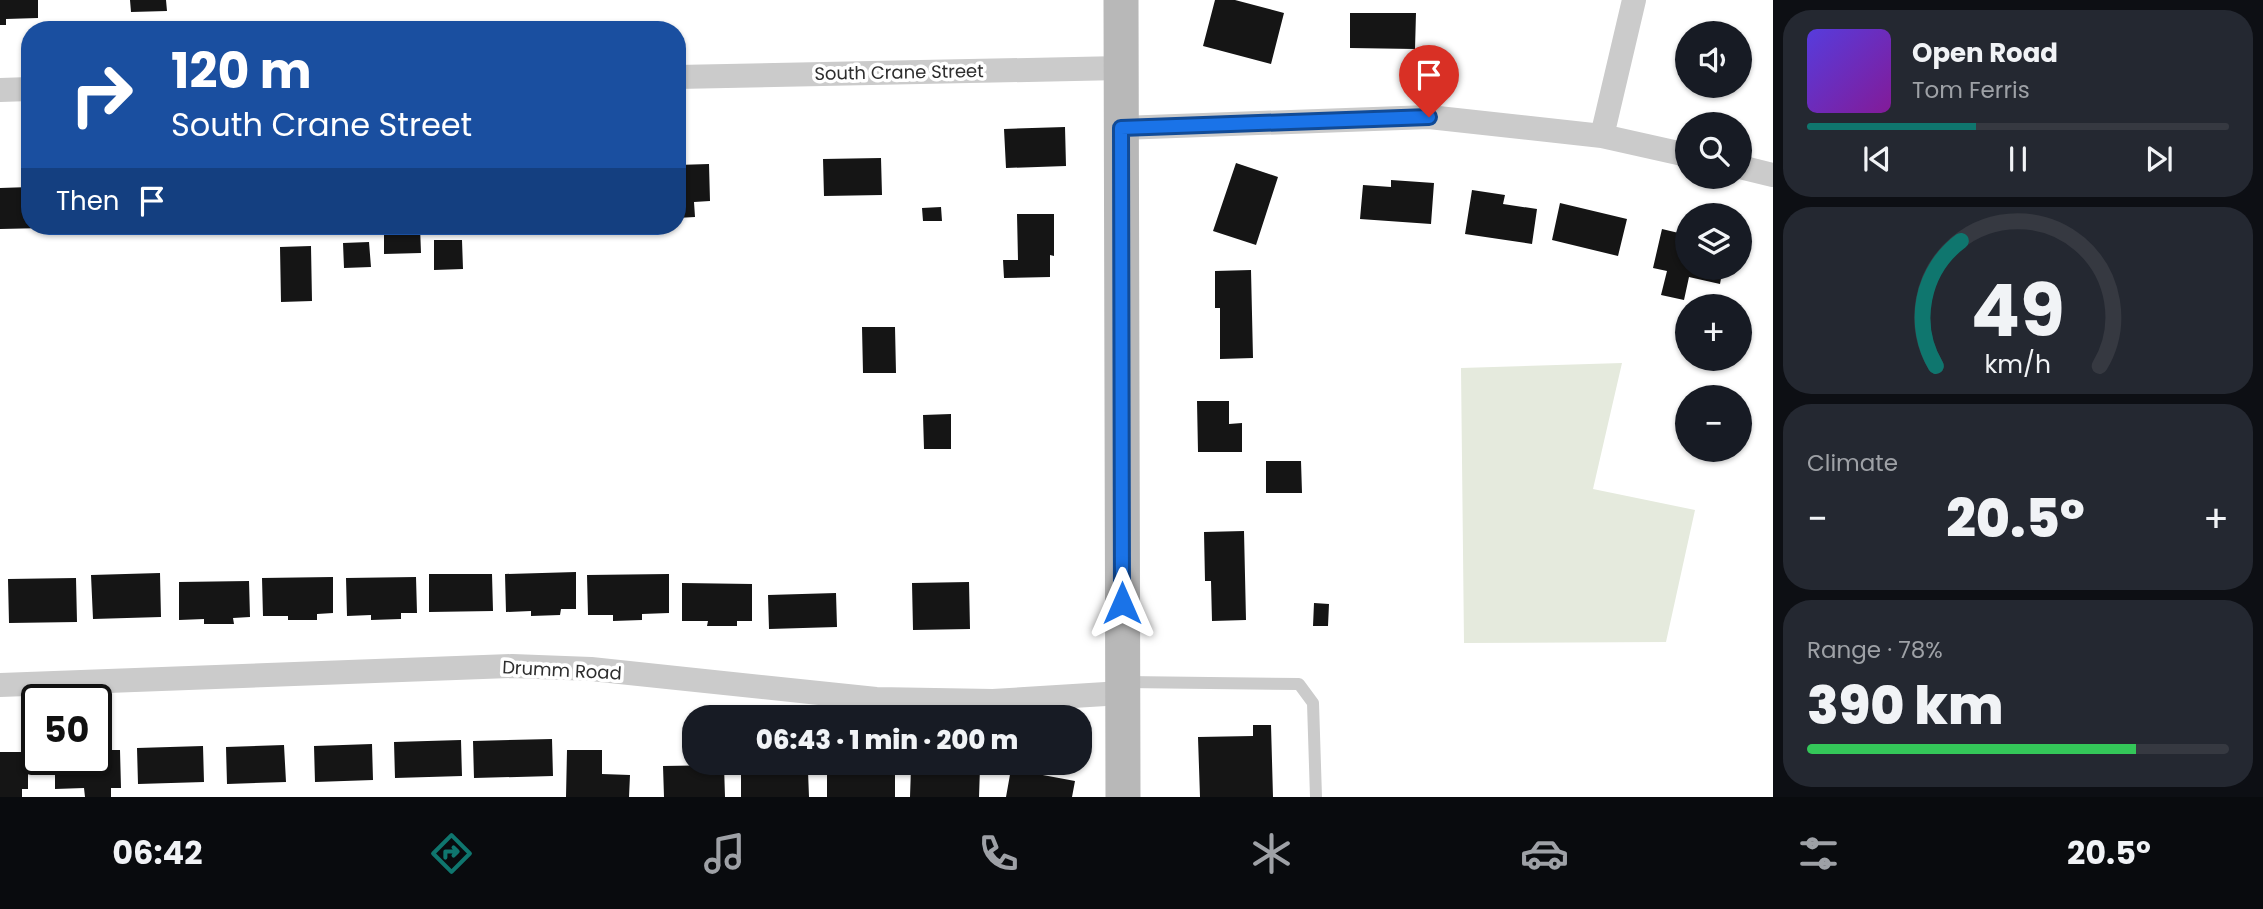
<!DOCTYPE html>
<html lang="en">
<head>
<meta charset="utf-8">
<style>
	:root { --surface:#171b24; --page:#242831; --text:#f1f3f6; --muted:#9ea1a6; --line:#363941; --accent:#0f766e }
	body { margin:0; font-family:Poppins,sans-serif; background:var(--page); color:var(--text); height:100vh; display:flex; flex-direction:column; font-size:26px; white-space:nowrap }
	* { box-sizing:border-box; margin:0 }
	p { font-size:23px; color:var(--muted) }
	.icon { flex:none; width:38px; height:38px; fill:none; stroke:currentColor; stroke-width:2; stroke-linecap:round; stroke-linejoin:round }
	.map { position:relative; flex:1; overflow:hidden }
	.side { display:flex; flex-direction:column; gap:10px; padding:10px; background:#0d0f14; width:490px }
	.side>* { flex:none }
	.top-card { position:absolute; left:21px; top:21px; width:665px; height:214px; border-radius:28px; box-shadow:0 2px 5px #0004; background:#1a4fa0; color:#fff; overflow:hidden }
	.tools { position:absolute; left:1675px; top:21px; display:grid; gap:14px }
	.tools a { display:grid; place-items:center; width:77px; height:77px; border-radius:50%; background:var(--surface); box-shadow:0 2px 5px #0004; font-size:35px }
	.speed { position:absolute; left:21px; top:684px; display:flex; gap:14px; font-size:35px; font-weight:700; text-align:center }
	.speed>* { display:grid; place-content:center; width:91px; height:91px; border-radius:50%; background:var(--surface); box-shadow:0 2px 5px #0004; line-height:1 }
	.speed .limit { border:4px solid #111; border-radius:10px; background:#fff; color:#111 }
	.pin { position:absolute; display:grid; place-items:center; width:60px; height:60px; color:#fff; margin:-72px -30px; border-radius:50% 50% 50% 0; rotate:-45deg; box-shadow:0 0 7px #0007 }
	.pin .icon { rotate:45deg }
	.me { position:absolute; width:77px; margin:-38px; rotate:0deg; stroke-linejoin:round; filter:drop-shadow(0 0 5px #0008) }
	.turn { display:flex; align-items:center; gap:24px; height:147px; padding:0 35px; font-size:32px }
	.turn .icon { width:91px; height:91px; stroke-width:2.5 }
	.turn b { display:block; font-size:49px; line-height:60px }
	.then { display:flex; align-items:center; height:66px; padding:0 35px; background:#0003; gap:14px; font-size:26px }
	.big { font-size:52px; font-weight:800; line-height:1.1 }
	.side .tile { flex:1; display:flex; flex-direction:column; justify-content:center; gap:10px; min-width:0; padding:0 24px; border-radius:28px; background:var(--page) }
	.side .dial { align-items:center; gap:0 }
	.dial svg { height:182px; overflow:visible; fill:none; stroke:var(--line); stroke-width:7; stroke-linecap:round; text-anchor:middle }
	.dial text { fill:var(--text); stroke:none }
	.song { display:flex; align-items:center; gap:21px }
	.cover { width:84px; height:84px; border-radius:10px; background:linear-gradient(135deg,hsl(250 70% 55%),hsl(290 70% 35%)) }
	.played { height:7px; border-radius:4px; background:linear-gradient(90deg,var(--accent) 40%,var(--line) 40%) }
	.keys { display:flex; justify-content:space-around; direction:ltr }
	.heat { display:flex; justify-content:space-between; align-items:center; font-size:38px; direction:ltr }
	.charge { height:10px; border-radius:5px; background:linear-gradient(90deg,#34c759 78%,var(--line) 0) }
	.trip { position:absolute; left:682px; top:705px; width:410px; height:70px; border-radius:28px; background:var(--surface); box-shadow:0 2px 5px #0004; font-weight:800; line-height:70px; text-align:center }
	.dock { display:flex; height:112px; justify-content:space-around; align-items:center; background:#090b0e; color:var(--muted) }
	.dock .icon { width:49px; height:49px }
	.dock .on { color:var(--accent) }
	.dock b { font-size:32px; color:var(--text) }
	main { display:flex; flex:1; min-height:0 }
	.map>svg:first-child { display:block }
</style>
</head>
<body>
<main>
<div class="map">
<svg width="1773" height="797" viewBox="0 0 1773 797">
	<rect width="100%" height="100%" fill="#fff"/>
	<path fill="#e5eadd" d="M1622 363 1593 489 1695 510 1666 642 1464 643 1461 368Z"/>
	<path fill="#151515" d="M0 0H38V18L6 19V25H0Z
		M130 0H166L167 11 131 12Z
		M1215 0H1235L1284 13 1271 64 1203 46Z
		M1350 13H1416L1415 49 1350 48Z
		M1065 127 1066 166 1006 168 1004 129Z
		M881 158 882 195 824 196 823 159Z
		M1236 163 1278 177 1256 245 1213 231Z
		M709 164 710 201 694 202 695 217 677 218V165Z
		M1391 180 1434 183 1431 224 1360 219 1363 185 1391 187Z
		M30 187V226H45V228L0 229V188Z
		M1472 190 1505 195 1503 204 1537 209 1532 244 1465 234Z
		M1560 203 1627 219 1618 256 1552 240Z
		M941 207 942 221H923L922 208Z
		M1017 214H1054V256L1050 255V277L1004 278 1003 260H1018Z
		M384 226H420L421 253 384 254Z
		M520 226H556V232H520Z
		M1662 229 1687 235V268H1723L1720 284 1689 277 1684 300 1661 295 1667 271 1653 268Z
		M434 240H462L463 269 434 270Z
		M369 242 371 267 344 268 343 243Z
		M311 246 312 301 281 302 280 247Z
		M1251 270 1253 358 1220 359V308H1215V271Z
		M862 327H895L896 373H863Z
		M1197 401H1229V424L1242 423V452H1198Z
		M951 414V449H924L923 415Z
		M1266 461H1301L1302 493H1266Z
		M1244 531 1246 620 1212 621 1211 581H1205L1204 532Z
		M576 572V609H561L560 615 531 616V611L506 612 505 574Z
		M160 573 161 617 93 619 91 575Z
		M429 574H492L493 611 429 612Z
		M669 574V613L642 614V620L613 621V615H588L587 575Z
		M333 577V613L317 614V620H288V616H263L262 578Z
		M416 577 417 613H401V619L371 620V615L347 616 346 578Z
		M76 578 77 622 9 623 8 579Z
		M249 581 250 617 233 618 234 624H204V619L179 620V582Z
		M969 582 970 629 913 630 912 583Z
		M682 583 752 584V621H737V626H707L708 621H682Z
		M836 593 837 627 769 629 768 595Z
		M1314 603 1329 604 1328 626H1313Z
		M1253 725H1271L1273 797H1200L1198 737 1253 736Z
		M552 739 553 776 474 778 473 741Z
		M461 740 462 776 395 778 394 742Z
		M372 744 373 780 315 782 314 746Z
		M284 745 286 782 227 784 226 747Z
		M203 746 204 782 138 784 137 748Z
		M96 750H120L121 788H111V797H85L84 788 55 789V760H96Z
		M567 750H602V774L630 775 629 797H566Z
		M0 752H28V789H22V797H0Z
		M724 765 725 797H664L663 766Z
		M895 766V797H827V767Z
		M911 767 980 768 979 797H910Z
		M1011 769 1075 781 1072 797H1006Z
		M808 771 809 797H741V772Z"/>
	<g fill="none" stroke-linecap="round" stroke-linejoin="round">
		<path stroke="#cbcbcb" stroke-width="12" d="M1126 682 1299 684 1313 703 1316 797"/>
		<path stroke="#cbcbcb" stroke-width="24" d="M677 77 1121 68
			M0 90 30 89
			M1121 128 1429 117 1602 136 1687 155
			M1602 136 1634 0
			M1740 167 1773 175
			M0 685 512 666 591 669 876 699 993 701 1122 693"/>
		<path stroke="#b8b8b8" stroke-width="35" d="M1121 0 1123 797"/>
	</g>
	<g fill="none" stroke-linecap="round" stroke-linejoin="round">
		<defs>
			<path id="route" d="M1122 603 1121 128 1429 117"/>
		</defs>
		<use href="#route" stroke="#114b97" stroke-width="18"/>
		<use href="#route" stroke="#1a73e8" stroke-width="12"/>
	</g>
	<g text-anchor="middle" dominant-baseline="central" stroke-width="7" stroke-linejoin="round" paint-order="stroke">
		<g font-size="18" fill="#2e2e2e" stroke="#fff">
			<text transform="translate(899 72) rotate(-1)">South Crane Street</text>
			<text transform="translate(562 670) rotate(3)">Drumm Road</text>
		</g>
	</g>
</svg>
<div class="tools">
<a><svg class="icon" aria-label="sound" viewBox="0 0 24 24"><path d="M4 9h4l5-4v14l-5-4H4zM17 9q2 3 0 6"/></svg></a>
<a><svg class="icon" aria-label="search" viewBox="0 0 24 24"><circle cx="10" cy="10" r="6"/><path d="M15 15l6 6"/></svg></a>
<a><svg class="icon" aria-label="layers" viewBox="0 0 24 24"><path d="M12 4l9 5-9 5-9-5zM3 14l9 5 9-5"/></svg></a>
<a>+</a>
<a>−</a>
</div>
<div class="speed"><div class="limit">50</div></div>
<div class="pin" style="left:1429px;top:117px;background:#d93025"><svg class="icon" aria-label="arrive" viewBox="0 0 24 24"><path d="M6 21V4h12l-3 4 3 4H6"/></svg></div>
<svg class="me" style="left:1122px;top:603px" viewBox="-20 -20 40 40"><path d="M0-17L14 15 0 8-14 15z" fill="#1a73e8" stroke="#fff" stroke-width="4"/></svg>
<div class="trip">06:43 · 1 min · 200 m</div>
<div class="top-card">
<div class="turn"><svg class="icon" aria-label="right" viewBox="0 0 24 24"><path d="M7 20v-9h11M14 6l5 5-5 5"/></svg><div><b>120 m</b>South Crane Street</div></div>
<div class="then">Then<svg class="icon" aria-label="arrive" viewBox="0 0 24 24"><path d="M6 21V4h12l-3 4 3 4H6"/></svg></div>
</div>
</div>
<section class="side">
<div class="tile">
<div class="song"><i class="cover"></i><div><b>Open Road</b><p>Tom Ferris</p></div></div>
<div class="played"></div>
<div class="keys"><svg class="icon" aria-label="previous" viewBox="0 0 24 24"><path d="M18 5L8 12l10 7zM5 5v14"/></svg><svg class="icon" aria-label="pause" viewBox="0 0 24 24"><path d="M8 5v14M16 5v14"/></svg><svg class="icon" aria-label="next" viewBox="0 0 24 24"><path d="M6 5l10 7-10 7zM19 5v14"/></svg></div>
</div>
<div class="tile dial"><svg viewBox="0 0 100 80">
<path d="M14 69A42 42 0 1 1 86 69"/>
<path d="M14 69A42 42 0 0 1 25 14" stroke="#0f766e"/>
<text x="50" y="56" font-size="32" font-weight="700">49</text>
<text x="50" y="72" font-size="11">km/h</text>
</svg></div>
<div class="tile"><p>Climate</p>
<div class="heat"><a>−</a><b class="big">20.5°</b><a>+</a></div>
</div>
<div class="tile"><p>Range · 78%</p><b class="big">390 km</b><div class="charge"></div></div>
</section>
</main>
<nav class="dock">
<b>06:42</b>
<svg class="icon on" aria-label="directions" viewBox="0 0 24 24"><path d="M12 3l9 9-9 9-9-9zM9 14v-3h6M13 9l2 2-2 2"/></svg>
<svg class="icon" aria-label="music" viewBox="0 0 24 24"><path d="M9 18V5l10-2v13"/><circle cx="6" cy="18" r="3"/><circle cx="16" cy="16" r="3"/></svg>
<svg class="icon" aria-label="phone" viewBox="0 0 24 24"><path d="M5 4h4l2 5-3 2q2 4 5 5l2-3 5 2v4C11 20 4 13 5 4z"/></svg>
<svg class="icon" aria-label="climate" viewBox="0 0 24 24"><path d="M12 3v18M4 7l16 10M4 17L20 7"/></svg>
<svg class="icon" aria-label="car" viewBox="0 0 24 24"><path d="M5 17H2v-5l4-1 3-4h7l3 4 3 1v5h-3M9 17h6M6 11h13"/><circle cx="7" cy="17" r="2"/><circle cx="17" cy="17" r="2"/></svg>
<svg class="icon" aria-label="filters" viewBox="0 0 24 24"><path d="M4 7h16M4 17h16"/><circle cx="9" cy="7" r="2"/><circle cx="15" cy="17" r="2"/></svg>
<b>20.5°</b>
</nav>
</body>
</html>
